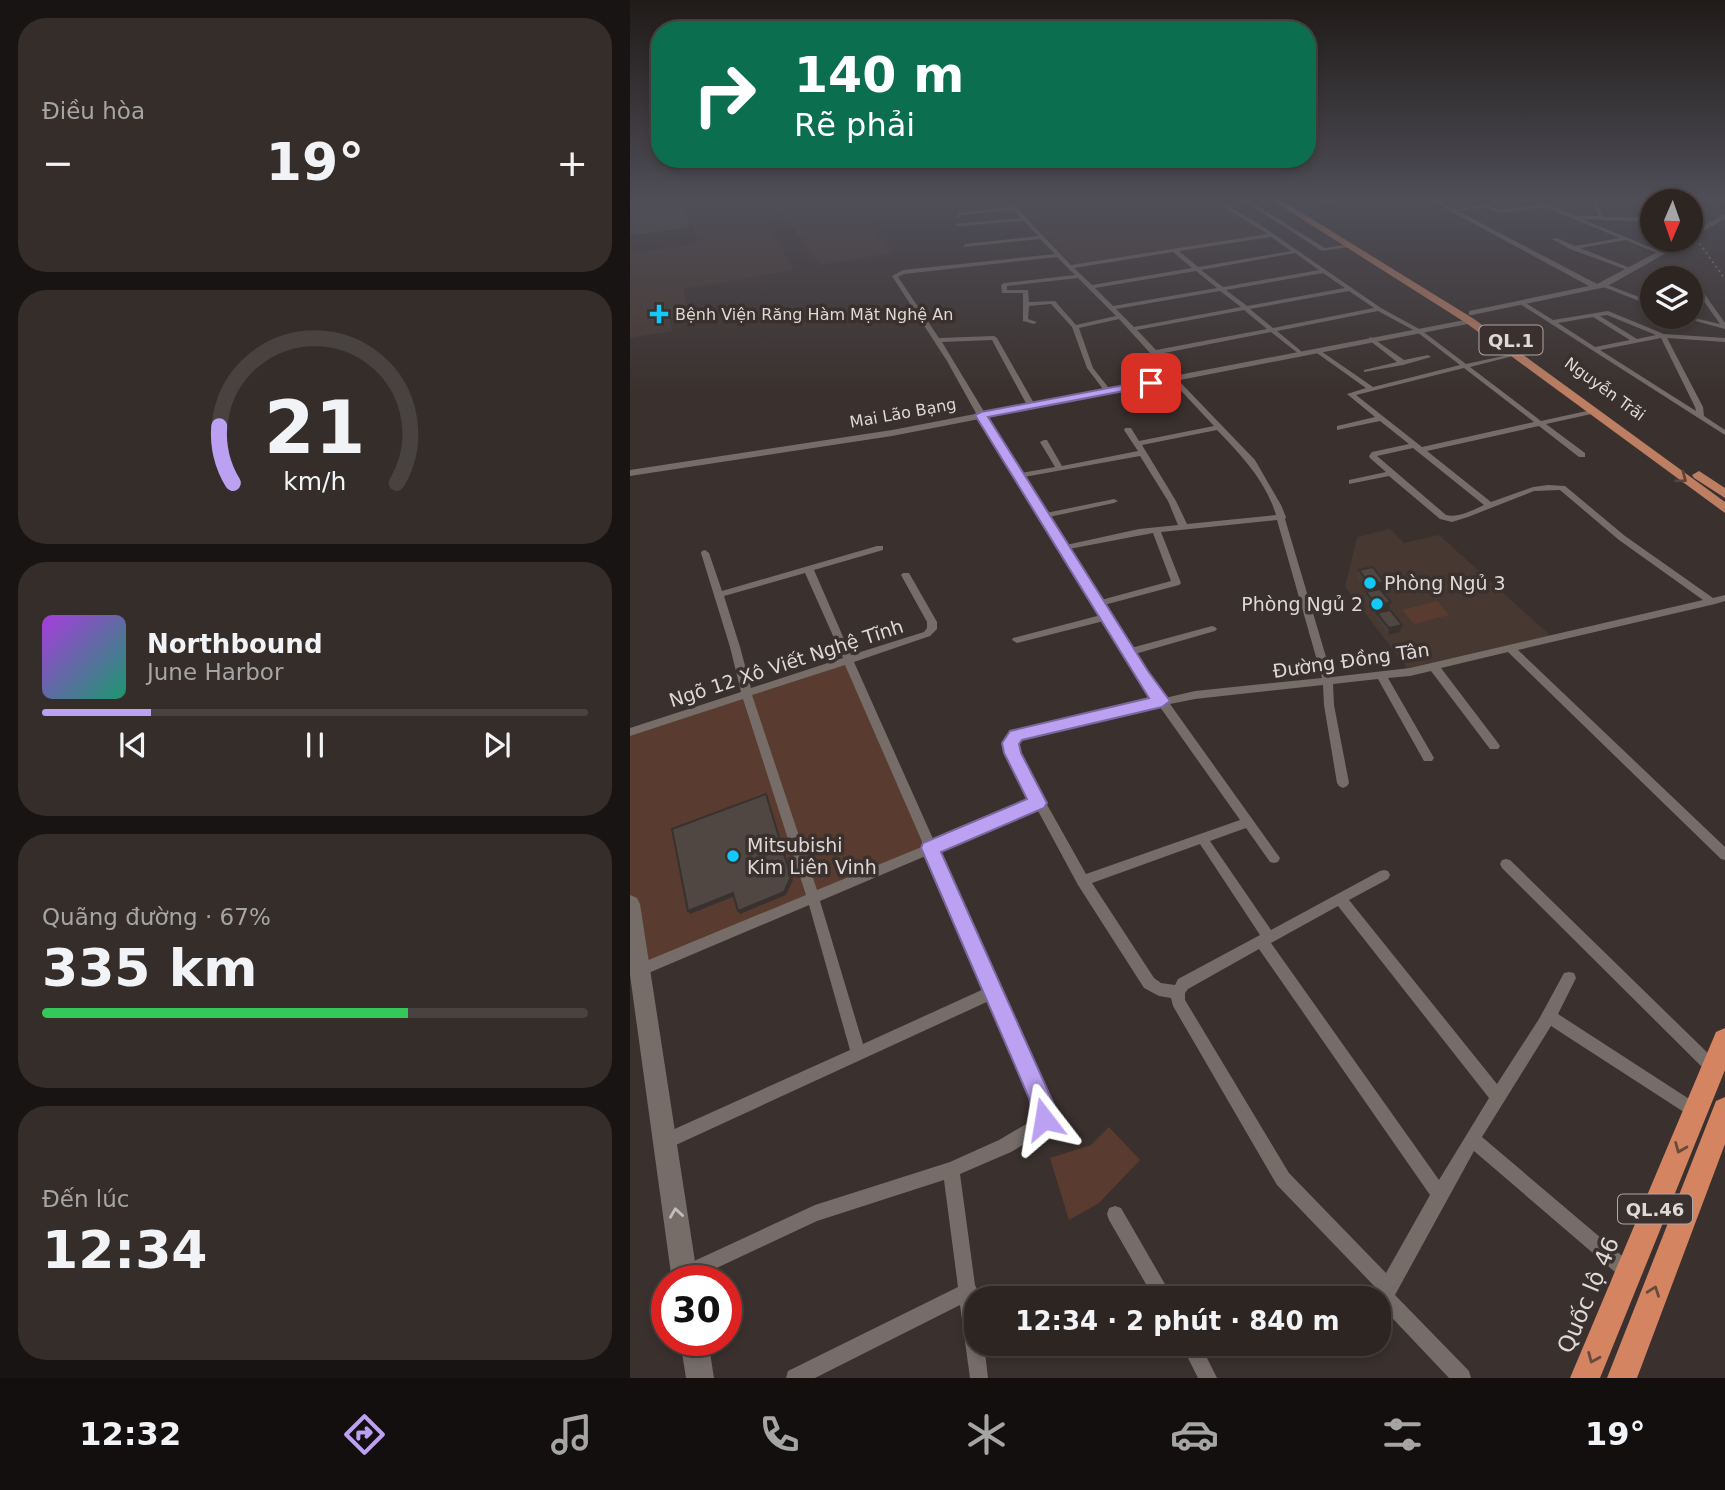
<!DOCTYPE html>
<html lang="vi">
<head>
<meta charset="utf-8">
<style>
	:root { --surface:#2c2522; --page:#342d2a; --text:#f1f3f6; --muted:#a6a5a5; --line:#484240; --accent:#bca0f2 }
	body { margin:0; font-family:"DejaVu Sans",sans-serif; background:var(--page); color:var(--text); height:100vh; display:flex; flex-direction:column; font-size:26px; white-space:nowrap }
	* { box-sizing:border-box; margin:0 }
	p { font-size:23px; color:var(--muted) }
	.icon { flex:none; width:38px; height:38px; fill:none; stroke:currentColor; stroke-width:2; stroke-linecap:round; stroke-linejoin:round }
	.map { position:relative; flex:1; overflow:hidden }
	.side { display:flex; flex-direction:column; gap:18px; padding:18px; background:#181413; width:630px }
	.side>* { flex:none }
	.top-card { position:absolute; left:21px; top:21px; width:665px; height:147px; border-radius:28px; box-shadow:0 4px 10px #0003,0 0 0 2px var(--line); background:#0b6e4f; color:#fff; overflow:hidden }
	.needle { width:46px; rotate:182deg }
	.controls { position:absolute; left:1010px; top:189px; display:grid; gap:14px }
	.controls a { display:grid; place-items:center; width:63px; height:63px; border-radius:50%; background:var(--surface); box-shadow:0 4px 10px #0003,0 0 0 2px var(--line); font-size:35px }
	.speed { position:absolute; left:21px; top:1265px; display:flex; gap:14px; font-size:35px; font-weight:700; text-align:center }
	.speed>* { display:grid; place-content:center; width:91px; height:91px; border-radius:50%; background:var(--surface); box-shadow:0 4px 10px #0003,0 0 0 2px var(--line); line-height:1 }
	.speed .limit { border:10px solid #d22; background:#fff; color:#111 }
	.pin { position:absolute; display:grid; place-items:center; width:60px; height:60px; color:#fff; margin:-30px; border-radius:14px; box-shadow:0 4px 10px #0006 }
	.me { position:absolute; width:77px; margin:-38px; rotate:346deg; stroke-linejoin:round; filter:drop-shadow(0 0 5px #0008) }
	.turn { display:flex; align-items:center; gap:24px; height:147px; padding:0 28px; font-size:32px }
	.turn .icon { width:91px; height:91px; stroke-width:2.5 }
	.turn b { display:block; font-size:49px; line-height:60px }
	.big { font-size:52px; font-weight:700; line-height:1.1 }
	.side .widget { flex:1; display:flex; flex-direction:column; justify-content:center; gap:10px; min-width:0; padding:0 24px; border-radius:28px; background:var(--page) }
	.side .dial { align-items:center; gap:0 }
	.dial svg { height:182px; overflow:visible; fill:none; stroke:var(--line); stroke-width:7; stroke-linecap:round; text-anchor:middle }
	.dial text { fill:var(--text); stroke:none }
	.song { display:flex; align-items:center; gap:21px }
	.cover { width:84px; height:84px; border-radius:10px; background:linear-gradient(135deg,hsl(280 70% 55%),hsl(160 70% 35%)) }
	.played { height:7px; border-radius:4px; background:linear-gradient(90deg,var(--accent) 20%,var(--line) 20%) }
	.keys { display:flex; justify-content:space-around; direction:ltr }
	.heat { display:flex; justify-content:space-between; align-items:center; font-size:38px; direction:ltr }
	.charge { height:10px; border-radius:5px; background:linear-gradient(90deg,#34c759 67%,var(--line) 0) }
	.trip { position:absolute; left:334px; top:1286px; width:427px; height:70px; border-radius:28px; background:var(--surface); box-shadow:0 4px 10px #0003,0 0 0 2px var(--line); font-weight:700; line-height:70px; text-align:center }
	.dock { display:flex; height:112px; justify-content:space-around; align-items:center; background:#120f0e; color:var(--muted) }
	.dock .icon { width:49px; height:49px }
	.dock .on { color:var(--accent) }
	.dock b { font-size:32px; color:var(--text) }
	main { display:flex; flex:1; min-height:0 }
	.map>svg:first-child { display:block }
</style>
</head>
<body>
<main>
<section class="side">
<div class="widget"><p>Điều hòa</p>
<div class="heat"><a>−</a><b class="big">19°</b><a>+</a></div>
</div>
<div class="widget dial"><svg viewBox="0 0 100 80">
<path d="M14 69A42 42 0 1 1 86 69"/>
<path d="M14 69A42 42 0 0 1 8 44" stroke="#bca0f2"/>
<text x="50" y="56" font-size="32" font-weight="700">21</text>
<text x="50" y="72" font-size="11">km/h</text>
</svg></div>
<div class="widget">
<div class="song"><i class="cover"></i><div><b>Northbound</b><p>June Harbor</p></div></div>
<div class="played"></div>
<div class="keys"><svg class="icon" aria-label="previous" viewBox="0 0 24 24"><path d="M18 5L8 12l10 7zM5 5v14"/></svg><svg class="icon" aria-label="pause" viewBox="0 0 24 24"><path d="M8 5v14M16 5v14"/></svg><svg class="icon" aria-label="next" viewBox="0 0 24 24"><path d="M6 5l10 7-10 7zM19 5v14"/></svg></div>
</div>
<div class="widget"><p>Quãng đường · 67%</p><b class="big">335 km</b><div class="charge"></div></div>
<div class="widget"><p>Đến lúc</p><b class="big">12:34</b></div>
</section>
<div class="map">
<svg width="1095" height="1378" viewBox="0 0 1095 1378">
	<rect width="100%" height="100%" fill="#3a312e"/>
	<path fill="#473832" d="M0 200H121L164 268 159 271 53 289 59 314 39 318 42 331 0 338Z
		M143 200H221L262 253 190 265Z
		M379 200H582L594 205 636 235 446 266Z
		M760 529 774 543 809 535 922 637 780 672 715 587 727 537Z"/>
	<path fill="#593c2f" d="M807 601 819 615 784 624 772 610Z
		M219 662 300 848 9 971 0 909V732Z
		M479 1127 510 1160 469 1203 439 1220 420 1158 461 1145Z"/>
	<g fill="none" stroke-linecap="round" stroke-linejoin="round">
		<path fill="#766d69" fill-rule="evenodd" d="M375 200H379L441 265 637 234 583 200H588L629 224 751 308 791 330 836 364 887 353V355L840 367 911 421 966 409V413L916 424 955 453V457H949L909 426 797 451 861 502 903 487 918 485 935 486 995 536 1083 598 1095 595V601L1085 604 888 650 1095 847V860L1091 859 878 652 811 668 868 743 870 746 868 749H860L801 671 780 676 758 678 804 758 802 761H794L748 679 703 684 704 705 719 783 717 786 713 788 709 786 707 783 694 705 693 685 565 699 540 704 650 858 648 862 644 863 640 862 616 828 580 841 641 930 750 871 754 870 758 871 760 875 758 879 719 900 867 1084 909 1019 934 973 939 972 944 973 946 978 928 1014 1070 1106 1073 1111 1070 1116 1065 1119 1060 1116 921 1026 852 1137 1004 1266 1007 1272 1004 1278 998 1281 992 1278 844 1151 765 1295 839 1371 841 1378H819L749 1304V1298H746L748 1290 647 1185 543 1006 541 998 529 996 514 988 448 885 407 809 308 850 415 1091 423 1111 422 1119 415 1132 381 1152 330 1174 345 1285 348 1291 346 1344H354L358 1378H340L330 1305 185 1378H156L158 1371 328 1287 314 1180 187 1221 59 1281 49 1280 46 1274 49 1268 185 1205 320 1162 369 1140 403 1120C409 1112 406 1106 403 1097L361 1000 35 1150 29 1148 27 1142 29 1136 220 1050 179 905 9 977 4 976 2 971 4 966 176 895 113 699 0 736V728L111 692 100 647 71 553 72 551 75 550 79 553 92 591 247 546H253V550L184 570 221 655 294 632 297 628V622L271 575 273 573H279L307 622V629L300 636 224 662 304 841 402 800 376 753 374 743 382 732 523 701 474 621 387 643 382 640 383 638 471 615 347 415 317 361 262 276 273 270 425 254 410 239 333 247 335 244 408 236 394 221 328 226 325 224 391 218 383 210 331 215 328 218 326 217 329 213 381 207ZM641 237 661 251 568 267 549 251ZM543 252 562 268 462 285 444 268ZM665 253 689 270 593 287 571 270ZM427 257 445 275 374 283 371 285 372 293H393V321L404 324 407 322 398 319 399 306 421 304 442 327 457 368 476 393 478 394 482 392 463 368 449 328 489 319 542 377 540 379 541 380 584 426 509 441 501 428H495L494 430 508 451 432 466 417 440H414L410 442 425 467 391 473 312 342 362 340 398 407 405 409 406 407 367 338 364 336 309 338 268 277 274 274ZM566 271 587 288 483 306 465 288ZM693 273 715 288 617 306 596 290ZM448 278 486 316 446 325 425 301 399 302 398 290H377V286ZM590 291 611 307 504 327 486 309ZM719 291 744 308 643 328 620 309ZM614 310 637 329 526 350 507 330ZM748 311 787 332 830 365 743 387 688 349H684V351L736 388 717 394 745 417 707 426V430L750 421 779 444 742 452 739 456 740 458 756 472 719 480V484L759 476 810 519 822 522 838 517 904 491 930 490 989 540 1073 600 780 668 702 677 655 519 656 517 651 505 625 460 548 380 550 378 549 377 529 354 641 332 669 354 671 353V351L647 331ZM834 368 904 422 792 447 726 395ZM587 430C611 455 636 481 646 515L557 524 546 501 512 445ZM783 448 854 505C843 510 829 518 816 515L747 456ZM510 456 538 501 548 525 509 529 436 545 419 517 484 503 488 501 484 499 416 513 394 477ZM647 520 692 678 565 691 535 698 531 695 505 654 585 631 587 629 585 627 582 626 501 648 474 605 549 585 551 583 531 532ZM523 533 541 581 471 600 439 549ZM175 573 213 658 121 688 110 647 94 596ZM215 665 294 846 187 890 122 695ZM530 707 610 820 456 874 388 753 386 744 390 738ZM570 844 630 935 548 979 545 985 531 983 524 978 462 883ZM298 855 356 988 233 1044 190 901ZM708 906 859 1098 809 1180 641 943ZM629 949 800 1195 756 1273 659 1173 555 1000V993L558 989Z
			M613 200H618L695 248 721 244 724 246 692 251Z
			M699 200H708L694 203 692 202Z
			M842 200H847L870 210 911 205 901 200H907L946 216H969L962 200H966L973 217 1022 218V222L952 219 1034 253 1029 254 996 240 950 248 1005 270 1000 271 940 249 922 239 927 238 945 246 990 238 915 207 869 213 855 207 821 212 819 211 851 205Z
			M971 284H975L1022 302V306L971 286Z
			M1069 288 1071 289 1095 323V329L1051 317H1060L1090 324 1066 290Z
			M890 302H894L923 320 978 311 1034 334 1095 338V342L1037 338 1073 407 1074 416 1095 430V435L890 304ZM977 315 1026 335 1007 339 970 316ZM963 317 1000 340 965 347 928 323ZM1031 338 1065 407 1066 411 970 350Z
			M741 337 774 360 798 355 801 357 773 365 734 372V370L767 362 739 340V338Z
			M876 859 880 860 1087 1062 1089 1067 1087 1072 1082 1074 1077 1072 872 868 870 864 872 860Z
			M485 1206 491 1208 543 1298H524L479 1220 477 1214 479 1208Z
			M551 1344H570L587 1378H568Z"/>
		<path fill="#766d69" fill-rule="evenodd" d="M800 200H807L967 284 1050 240H1059L976 287 842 315H839V311L959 286Z
			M1008 200H1014L1022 212V219Z
			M1095 214V219L1060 238V233Z
			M840 319 844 321 843 323 262 436 0 476V470L262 430Z"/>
		<path fill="#766d69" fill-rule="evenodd" d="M0 895 7 898 10 904 68 1281H42L0 975Z
			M50 1340H78L84 1378H56Z"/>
		<path fill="#bd7e62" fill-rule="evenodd" d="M642 200H651L844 319 1095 502V513L836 323Z
			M1069 471 1095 488V498L1064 478 1062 475Z"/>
		<path fill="#d48460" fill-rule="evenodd" d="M1095 1028V1070L970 1378H940L1086 1032Z
			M1095 1097V1144L1007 1378H977L1086 1101Z"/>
		<path stroke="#867f7c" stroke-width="2" stroke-dasharray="2 3.5" stroke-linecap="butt" d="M1060 230 1095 279"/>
	</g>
	<path fill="#453d3a" d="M729 570 753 589 751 590 745 613 734 599 736 592 738 591 727 577Z
		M747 613 770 632 758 635 746 620Z"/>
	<path fill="#38322f" d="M62 226 68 242 63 243 64 245 0 253V236Z
		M754 582 753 589 738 592 740 585Z
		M761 602 759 610 745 613 747 606Z
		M772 625 770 632 758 635 759 628Z
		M136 794 163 880 156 895 110 914 108 911Z
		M103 893 105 896 60 914 58 911Z"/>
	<path fill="#504743" stroke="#38322f" stroke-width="2" d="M0 200H51L62 226 57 227 58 229 0 236Z
		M743 567 754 582 740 585 729 570Z
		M750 589 761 602 747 606 736 592Z
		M760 610 772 625 759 628 747 613Z
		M136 794 161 877 154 892 108 911 103 893 58 911 42 829Z"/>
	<defs><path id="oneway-chevron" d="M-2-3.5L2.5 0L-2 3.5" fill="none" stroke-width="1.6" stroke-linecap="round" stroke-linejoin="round" transform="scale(1.75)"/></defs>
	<use stroke="#5b443b" href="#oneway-chevron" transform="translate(1052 478) rotate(37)"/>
	<g stroke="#684a3d">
		<use href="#oneway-chevron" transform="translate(1050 1148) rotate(112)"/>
		<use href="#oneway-chevron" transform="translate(1024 1291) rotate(-70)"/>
		<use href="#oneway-chevron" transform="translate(963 1358) rotate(113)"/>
	</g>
	<use stroke="#c4bdbb" href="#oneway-chevron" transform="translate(46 1213) rotate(-98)"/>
	<linearGradient id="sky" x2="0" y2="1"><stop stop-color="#201b19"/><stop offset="0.51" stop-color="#4f4e57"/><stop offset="1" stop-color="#4f4e57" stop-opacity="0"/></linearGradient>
	<rect width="1095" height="393" fill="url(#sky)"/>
	<path fill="#bca0f2" stroke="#7a689d" stroke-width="2" d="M521 380 527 383 525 385 358 417 518 671 540 701 532 707 392 740 389 744 391 753 417 803 414 808 311 852 427 1111 423 1128 414 1131 406 1128 399 1098 291 848 293 843 397 799 374 753 372 743 380 731 519 698 345 415 351 412Z"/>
	<g fill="#0fcafa" stroke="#3a312e" stroke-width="2.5">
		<path d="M25.5 303.5h7v7h7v7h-7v7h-7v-7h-7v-7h7z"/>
		<circle cx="740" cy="583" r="7"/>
		<circle cx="747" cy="604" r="7"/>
		<circle cx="103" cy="856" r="7"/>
	</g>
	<g text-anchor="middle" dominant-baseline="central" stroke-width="7" stroke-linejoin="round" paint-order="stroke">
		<g font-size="16" fill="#ded8d6" stroke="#3a312e" text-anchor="start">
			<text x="45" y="314">Bệnh Viện Răng Hàm Mặt Nghệ An</text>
		</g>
		<g font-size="16" fill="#ded8d6" stroke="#3a312e">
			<text transform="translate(975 389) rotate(36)">Nguyễn Trãi</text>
			<text transform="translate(273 413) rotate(-10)">Mai Lão Bạng</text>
		</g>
		<g fill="#3a312e" stroke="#ada6a4" stroke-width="2">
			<rect x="849.5" y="325.5" width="63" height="29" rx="5"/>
			<rect x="988" y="1194.5" width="74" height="29" rx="5"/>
		</g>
		<g font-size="18" font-weight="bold" fill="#ded8d6">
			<text x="881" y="340">QL.1</text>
			<text x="1025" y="1209">QL.46</text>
		</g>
		<g font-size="19" fill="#ded8d6" stroke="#3a312e" text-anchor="start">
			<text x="754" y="583">Phòng Ngủ 3</text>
			<text x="733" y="604" text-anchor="end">Phòng Ngủ 2</text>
			<text x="117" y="845">Mitsubishi<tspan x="117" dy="22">Kim Liên Vinh</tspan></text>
		</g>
		<g font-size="19" fill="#ded8d6" stroke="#3a312e">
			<text transform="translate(721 660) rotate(-8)">Đường Đồng Tân</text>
			<text transform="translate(156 663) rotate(-18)">Ngõ 12 Xô Viết Nghệ Tĩnh</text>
		</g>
		<g font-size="23" fill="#ded8d6" stroke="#3a312e">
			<text transform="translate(958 1295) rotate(-67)">Quốc lộ 46</text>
		</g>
	</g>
</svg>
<div class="controls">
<a><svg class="needle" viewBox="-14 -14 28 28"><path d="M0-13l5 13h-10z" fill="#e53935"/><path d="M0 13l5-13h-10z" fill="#a6a5a5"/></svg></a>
<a><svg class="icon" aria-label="layers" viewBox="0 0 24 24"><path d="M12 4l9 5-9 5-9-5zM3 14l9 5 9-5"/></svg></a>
</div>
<div class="speed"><div class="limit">30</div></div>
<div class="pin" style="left:521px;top:383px;background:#d93025"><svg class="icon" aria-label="arrive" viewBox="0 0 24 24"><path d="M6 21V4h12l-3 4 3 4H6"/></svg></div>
<svg class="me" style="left:414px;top:1119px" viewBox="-20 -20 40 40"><path d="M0-17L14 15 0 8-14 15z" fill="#bca0f2" stroke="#fff" stroke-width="4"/></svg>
<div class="trip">12:34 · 2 phút · 840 m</div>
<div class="top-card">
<div class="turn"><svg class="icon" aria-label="right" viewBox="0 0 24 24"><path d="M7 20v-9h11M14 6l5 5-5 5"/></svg><div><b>140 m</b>Rẽ phải</div></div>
</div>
</div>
</main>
<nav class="dock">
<b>12:32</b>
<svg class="icon on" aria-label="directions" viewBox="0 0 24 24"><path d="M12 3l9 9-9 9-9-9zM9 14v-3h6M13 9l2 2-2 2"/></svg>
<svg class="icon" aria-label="music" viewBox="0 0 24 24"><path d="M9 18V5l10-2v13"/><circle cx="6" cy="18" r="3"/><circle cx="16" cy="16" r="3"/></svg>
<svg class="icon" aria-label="phone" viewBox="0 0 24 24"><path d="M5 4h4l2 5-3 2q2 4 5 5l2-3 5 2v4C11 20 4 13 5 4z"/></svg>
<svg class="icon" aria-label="climate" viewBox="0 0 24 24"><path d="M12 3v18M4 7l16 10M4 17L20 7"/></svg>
<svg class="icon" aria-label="car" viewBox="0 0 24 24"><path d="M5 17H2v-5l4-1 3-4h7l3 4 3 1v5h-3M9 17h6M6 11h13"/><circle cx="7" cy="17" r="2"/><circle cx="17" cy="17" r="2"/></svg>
<svg class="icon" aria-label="filters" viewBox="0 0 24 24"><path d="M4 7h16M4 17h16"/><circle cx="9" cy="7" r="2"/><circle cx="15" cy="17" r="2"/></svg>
<b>19°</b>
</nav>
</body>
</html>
